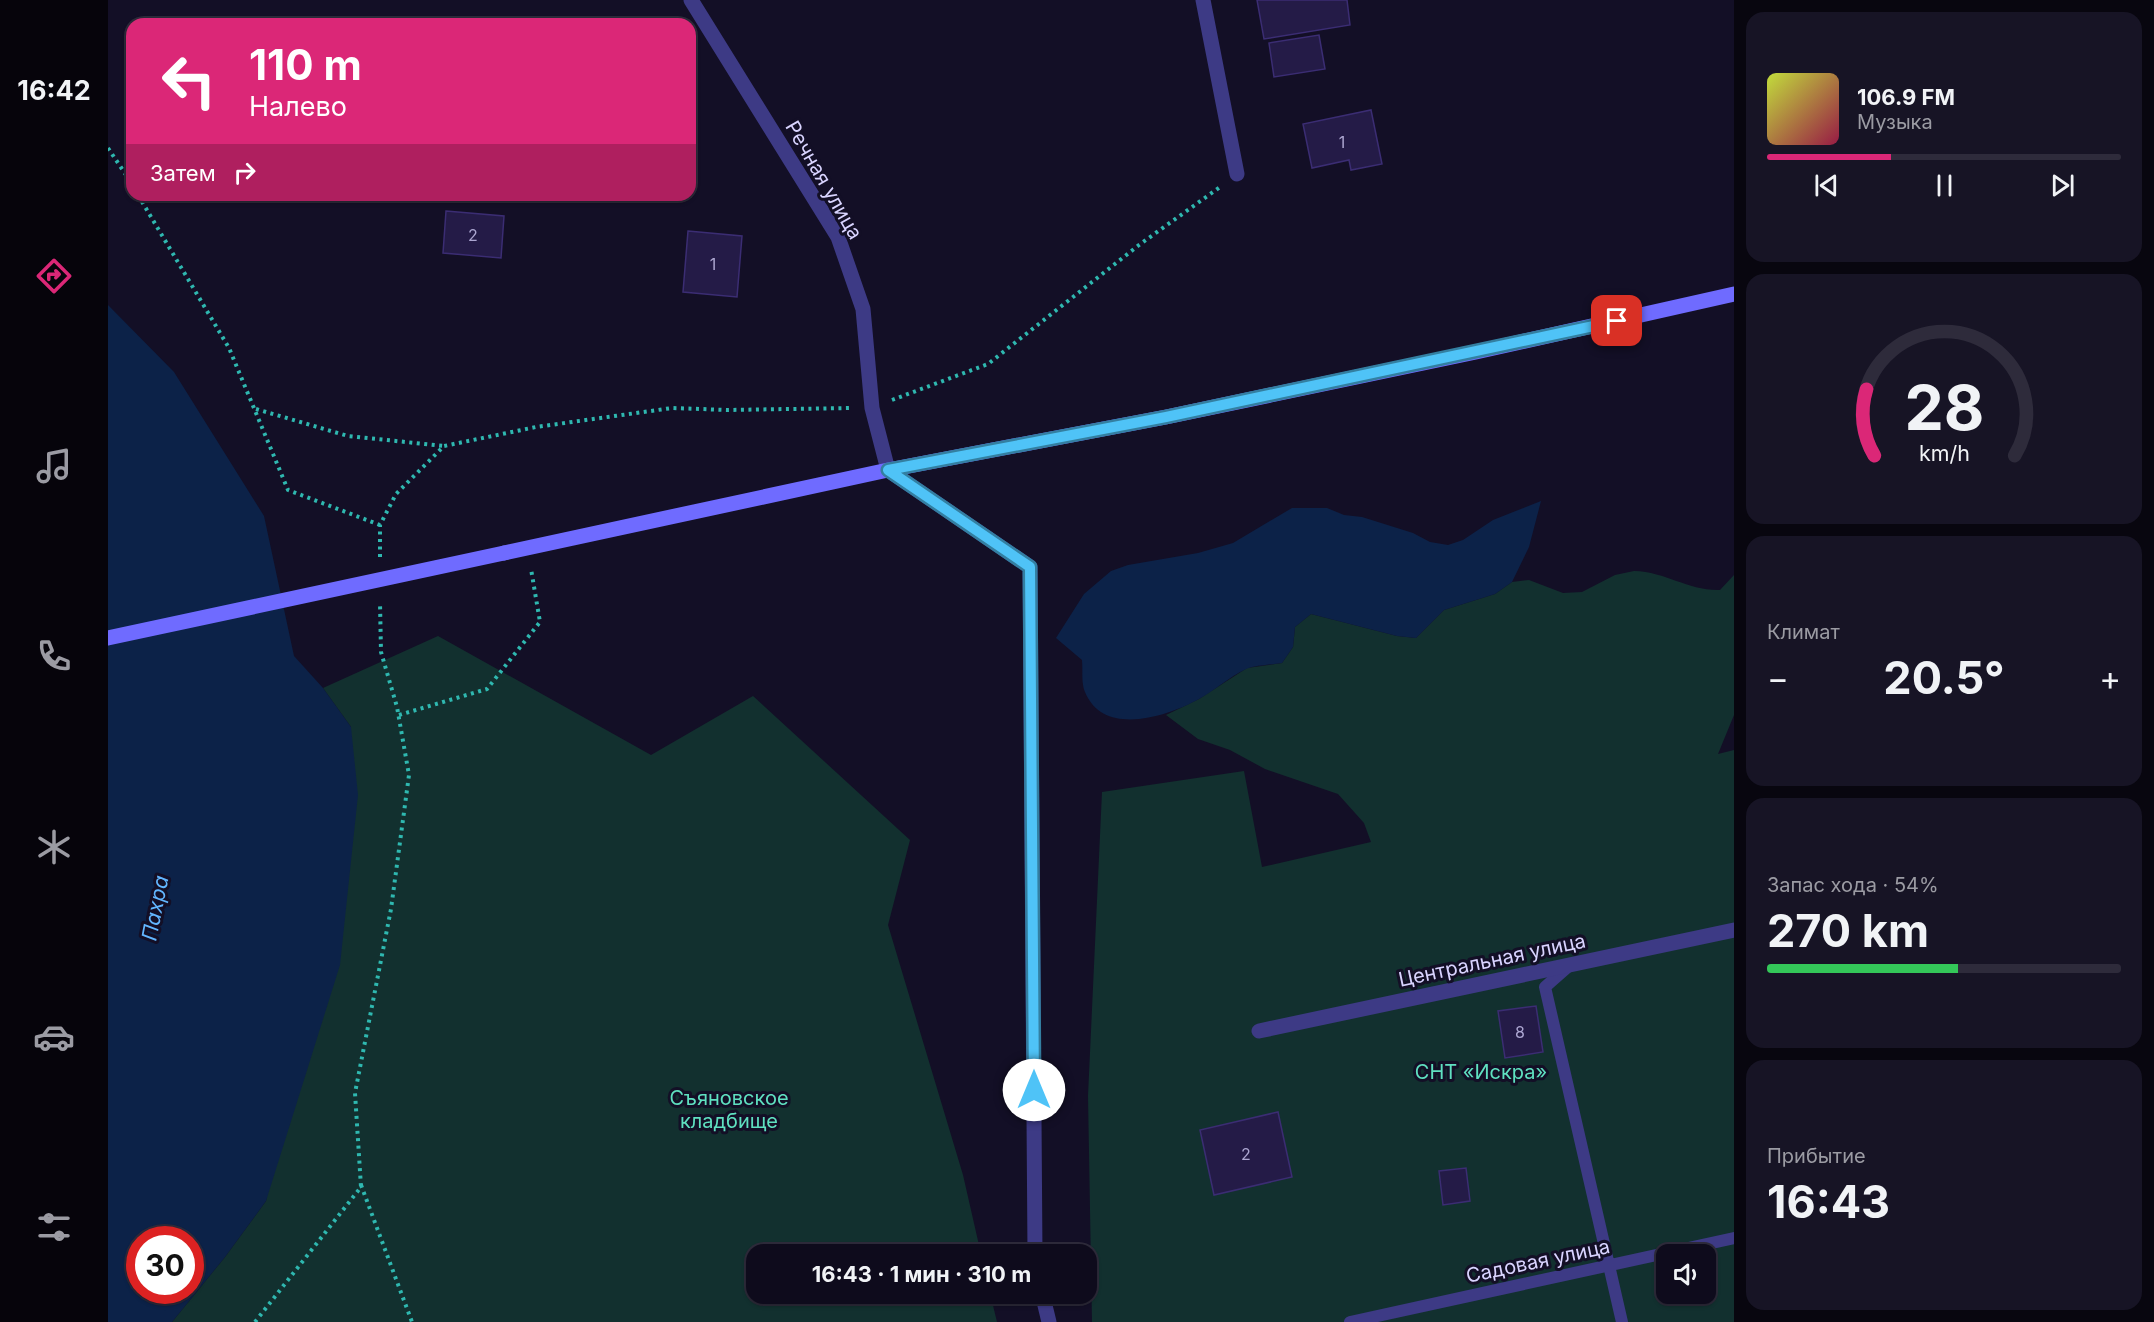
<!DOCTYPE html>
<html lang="ru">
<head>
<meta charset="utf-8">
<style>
	:root { --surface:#0e0b1c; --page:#171425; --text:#f1f3f6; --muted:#9b9ba3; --line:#2e2b3b; --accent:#db2777 }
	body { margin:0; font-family:Inter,sans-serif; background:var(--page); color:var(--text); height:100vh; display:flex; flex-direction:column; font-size:22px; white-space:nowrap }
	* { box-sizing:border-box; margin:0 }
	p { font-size:20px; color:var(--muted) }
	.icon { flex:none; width:33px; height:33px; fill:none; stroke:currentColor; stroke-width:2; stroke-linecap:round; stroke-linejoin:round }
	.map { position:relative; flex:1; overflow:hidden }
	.sheet { display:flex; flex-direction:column; gap:12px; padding:12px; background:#08060f; width:420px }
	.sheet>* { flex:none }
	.banner { position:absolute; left:18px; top:18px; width:570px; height:183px; border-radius:18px; box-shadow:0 2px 4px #0004,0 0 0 2px var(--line); background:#db2777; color:#fff; overflow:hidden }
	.fabs { position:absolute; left:1548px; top:1244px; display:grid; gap:12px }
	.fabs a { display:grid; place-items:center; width:60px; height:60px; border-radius:12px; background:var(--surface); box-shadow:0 2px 4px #0004,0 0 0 2px var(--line); font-size:30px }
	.speed { position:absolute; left:18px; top:1226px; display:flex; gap:12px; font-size:30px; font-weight:700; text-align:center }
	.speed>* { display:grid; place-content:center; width:78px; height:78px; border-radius:50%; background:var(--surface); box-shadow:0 2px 4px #0004,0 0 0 2px var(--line); line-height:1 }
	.speed .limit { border:9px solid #d22; background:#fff; color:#111 }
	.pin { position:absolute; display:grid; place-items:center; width:51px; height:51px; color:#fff; margin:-26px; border-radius:12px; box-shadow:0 3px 9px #0006 }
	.me { position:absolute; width:66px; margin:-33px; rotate:0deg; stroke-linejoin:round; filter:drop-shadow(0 0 4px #0008) }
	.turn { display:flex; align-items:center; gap:21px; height:126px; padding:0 24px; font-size:27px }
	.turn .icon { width:78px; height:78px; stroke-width:2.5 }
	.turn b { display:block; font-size:42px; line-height:51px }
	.then { display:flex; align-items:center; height:57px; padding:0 24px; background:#0003; gap:12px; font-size:22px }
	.big { font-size:45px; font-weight:700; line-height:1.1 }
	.sheet .widget { flex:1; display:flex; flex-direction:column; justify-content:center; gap:9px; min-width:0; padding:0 21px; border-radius:18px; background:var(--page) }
	.sheet .dial { align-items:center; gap:0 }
	.dial svg { height:156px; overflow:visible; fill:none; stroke:var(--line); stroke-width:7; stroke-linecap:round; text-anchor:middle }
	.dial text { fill:var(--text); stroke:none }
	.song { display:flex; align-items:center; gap:18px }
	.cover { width:72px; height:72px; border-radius:9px; background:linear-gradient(135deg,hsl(70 70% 55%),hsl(340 70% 35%)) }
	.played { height:6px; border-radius:3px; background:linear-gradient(90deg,var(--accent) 35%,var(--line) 35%) }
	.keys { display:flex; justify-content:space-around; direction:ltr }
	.heat { display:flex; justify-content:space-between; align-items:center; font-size:33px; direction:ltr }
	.charge { height:9px; border-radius:4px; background:linear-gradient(90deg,#34c759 54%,var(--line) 0) }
	.trip { position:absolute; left:638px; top:1244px; width:351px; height:60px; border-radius:18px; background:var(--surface); box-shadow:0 2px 4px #0004,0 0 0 2px var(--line); font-weight:700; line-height:60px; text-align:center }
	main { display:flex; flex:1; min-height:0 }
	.menu { display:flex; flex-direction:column; width:108px; justify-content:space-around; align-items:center; background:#06040b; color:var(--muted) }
	.menu .icon { width:42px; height:42px }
	.menu .current { color:var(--accent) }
	.menu b { font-size:27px; color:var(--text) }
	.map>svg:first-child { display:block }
</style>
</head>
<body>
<main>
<nav class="menu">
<b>16:42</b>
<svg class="icon current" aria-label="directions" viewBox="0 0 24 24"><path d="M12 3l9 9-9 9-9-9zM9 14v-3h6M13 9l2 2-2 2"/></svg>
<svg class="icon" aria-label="music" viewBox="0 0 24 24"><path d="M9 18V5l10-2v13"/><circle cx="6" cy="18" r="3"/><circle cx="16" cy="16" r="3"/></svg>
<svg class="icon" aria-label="phone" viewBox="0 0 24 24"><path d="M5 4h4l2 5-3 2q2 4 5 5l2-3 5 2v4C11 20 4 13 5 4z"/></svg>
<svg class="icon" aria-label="climate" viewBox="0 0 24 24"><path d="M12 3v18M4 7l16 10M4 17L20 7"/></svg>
<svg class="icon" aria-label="car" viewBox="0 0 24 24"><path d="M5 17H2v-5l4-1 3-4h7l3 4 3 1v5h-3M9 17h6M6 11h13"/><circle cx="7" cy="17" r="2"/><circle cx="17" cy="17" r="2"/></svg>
<svg class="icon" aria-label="filters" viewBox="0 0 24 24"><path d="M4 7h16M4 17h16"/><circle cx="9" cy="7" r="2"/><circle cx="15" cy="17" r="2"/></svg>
</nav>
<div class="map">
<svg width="1626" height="1322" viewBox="0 0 1626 1322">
	<rect width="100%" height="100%" fill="#130f26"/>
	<path fill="#12302f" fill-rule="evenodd" d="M1526 571C1559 572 1580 591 1612 590L1626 575V715L1610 754 1626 750V1322H984L980 1096 994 792 1136 771 1154 867 1263 842 1256 823 1230 794 1157 769 1122 750 1090 739 1058 715 1091 699 1139 668 1174 663 1185 647 1187 627 1203 614 1289 636 1308 638 1336 610 1387 594 1404 582 1421 580 1455 593 1474 592 1507 575ZM1558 1254H1598V1293H1558Z
		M330 636 543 755 645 696 802 840 780 925 855 1175 873 1254H648V1293H882L889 1322H64L117 1257 158 1201 243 727 215 688Z"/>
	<path fill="#0c2248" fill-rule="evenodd" d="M0 305 66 372 156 516 186 656 215 688 243 727 250 795 232 965 158 1201 117 1257 64 1322H0ZM32 1239H82V1290H32Z
		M1433 501 1421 547 1404 582 1387 594 1336 610 1308 638 1289 636 1203 614 1187 627 1185 647 1174 663C1163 665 1148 665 1138 669 1121 677 1107 690 1091 699 1060 716 996 738 977 692 973 683 975 670 974 660L948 638 976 594 1003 571 1020 565 1090 553 1125 543 1184 508H1219L1236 515 1254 517 1305 533 1322 542 1340 545 1355 540 1385 520Z"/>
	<path fill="#241b47" stroke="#3b2d73" stroke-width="1.5" d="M1149 0H1239L1242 25 1156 39Z
		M1211 35 1217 69 1166 77 1161 43Z
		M1263 110 1274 164 1243 170 1241 160 1204 168 1195 124Z
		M338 211 396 216 393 258 335 253Z
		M580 231 634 236 629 297 575 292Z
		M1428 1006 1435 1052 1397 1058 1390 1011Z
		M1170 1112 1184 1177 1106 1195 1092 1130Z
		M1358 1168 1362 1201 1335 1205 1331 1171Z"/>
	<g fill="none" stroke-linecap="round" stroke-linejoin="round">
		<path stroke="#2fb8b0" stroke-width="4" stroke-dasharray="3 4.5" stroke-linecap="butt" d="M0 148 24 184
			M30 195 121 348 180 490 272 525
			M784 400 880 364 1031 245 1112 187
			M148 409 240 436 336 446
			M272 557V525L288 494 336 446 428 427 564 408 620 410 742 408
			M291 715 379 689 432 622 423 569
			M253 1185 304 1322
			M147 1322 253 1187 247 1093 283 909 301 775 289 707 273 652 272 603"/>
		<path stroke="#3d3a85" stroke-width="12" d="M1462 965 1437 987 1514 1322
			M1242 1322 1626 1238"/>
		<path stroke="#3d3a85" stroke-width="15" d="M583 0 730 237 755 309 764 408 780 470 922 567 927 1254
			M1095 0 1129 174
			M1151 1031 1626 930
			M934 1293 941 1322"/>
		<path stroke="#6f6bff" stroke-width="15" d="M396 553 780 470 1058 417 1368 352 1626 294"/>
		<path stroke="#6f6bff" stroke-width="15" d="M0 638 396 553"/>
	</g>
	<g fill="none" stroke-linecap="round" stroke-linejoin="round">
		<defs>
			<path id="route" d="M926 1090 922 567 780 470 1058 417 1509 321"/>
		</defs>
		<use href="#route" stroke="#337fa1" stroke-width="15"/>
		<use href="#route" stroke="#4fc3f7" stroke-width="10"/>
	</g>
	<g text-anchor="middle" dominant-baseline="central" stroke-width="6" stroke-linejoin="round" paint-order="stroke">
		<g font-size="16" fill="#aca6d1">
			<text x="1234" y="142">1</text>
			<text x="365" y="235">2</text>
			<text x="605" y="264">1</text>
			<text x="1412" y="1032">8</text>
			<text x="1138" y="1154">2</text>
		</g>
		<g font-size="20" fill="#d9d4ff" stroke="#130f26">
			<text transform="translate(716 180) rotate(60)">Речная улица</text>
			<text transform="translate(1384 960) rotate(-12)">Центральная улица</text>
			<text transform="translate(1430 1261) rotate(-12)">Садовая улица</text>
		</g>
		<g font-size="20" fill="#5fe0c0" stroke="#130f26">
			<text x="1373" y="1072">СНТ «Искра»</text>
			<text x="621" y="1098">Съяновское<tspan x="621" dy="23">кладбище</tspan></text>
		</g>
		<g font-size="21" font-style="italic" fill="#62b6ff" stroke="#130f26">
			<text transform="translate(47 908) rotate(-79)">Пахра</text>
		</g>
	</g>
</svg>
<div class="fabs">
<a><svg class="icon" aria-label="sound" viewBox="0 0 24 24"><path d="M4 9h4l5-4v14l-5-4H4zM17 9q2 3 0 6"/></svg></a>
</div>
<div class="speed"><div class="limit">30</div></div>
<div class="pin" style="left:1509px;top:321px;background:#d93025"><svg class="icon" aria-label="arrive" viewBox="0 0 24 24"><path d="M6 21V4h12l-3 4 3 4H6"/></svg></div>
<svg class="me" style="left:926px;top:1090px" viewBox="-20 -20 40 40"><circle r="19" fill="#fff"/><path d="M0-13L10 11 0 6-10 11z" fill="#4fc3f7"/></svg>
<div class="trip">16:43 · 1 мин · 310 m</div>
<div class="banner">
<div class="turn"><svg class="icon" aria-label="left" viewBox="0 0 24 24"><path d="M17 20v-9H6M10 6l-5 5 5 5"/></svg><div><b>110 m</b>Налево</div></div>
<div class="then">Затем<svg class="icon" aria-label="right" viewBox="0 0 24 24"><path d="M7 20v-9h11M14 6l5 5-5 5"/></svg></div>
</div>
</div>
<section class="sheet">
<div class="widget">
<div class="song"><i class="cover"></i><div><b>106.9 FM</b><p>Музыка</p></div></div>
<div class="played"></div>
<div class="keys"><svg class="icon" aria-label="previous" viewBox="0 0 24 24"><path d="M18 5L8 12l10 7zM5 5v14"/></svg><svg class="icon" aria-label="pause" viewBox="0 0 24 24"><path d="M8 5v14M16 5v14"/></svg><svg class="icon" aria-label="next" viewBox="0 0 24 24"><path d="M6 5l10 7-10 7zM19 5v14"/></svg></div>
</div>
<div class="widget dial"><svg viewBox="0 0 100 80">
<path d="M14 69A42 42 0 1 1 86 69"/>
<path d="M14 69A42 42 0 0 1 10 35" stroke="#db2777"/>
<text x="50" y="56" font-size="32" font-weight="700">28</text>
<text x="50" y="72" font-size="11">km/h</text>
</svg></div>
<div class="widget"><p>Климат</p>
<div class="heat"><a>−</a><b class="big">20.5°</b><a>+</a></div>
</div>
<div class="widget"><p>Запас хода · 54%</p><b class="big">270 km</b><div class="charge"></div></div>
<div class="widget"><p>Прибытие</p><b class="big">16:43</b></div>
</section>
</main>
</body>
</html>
